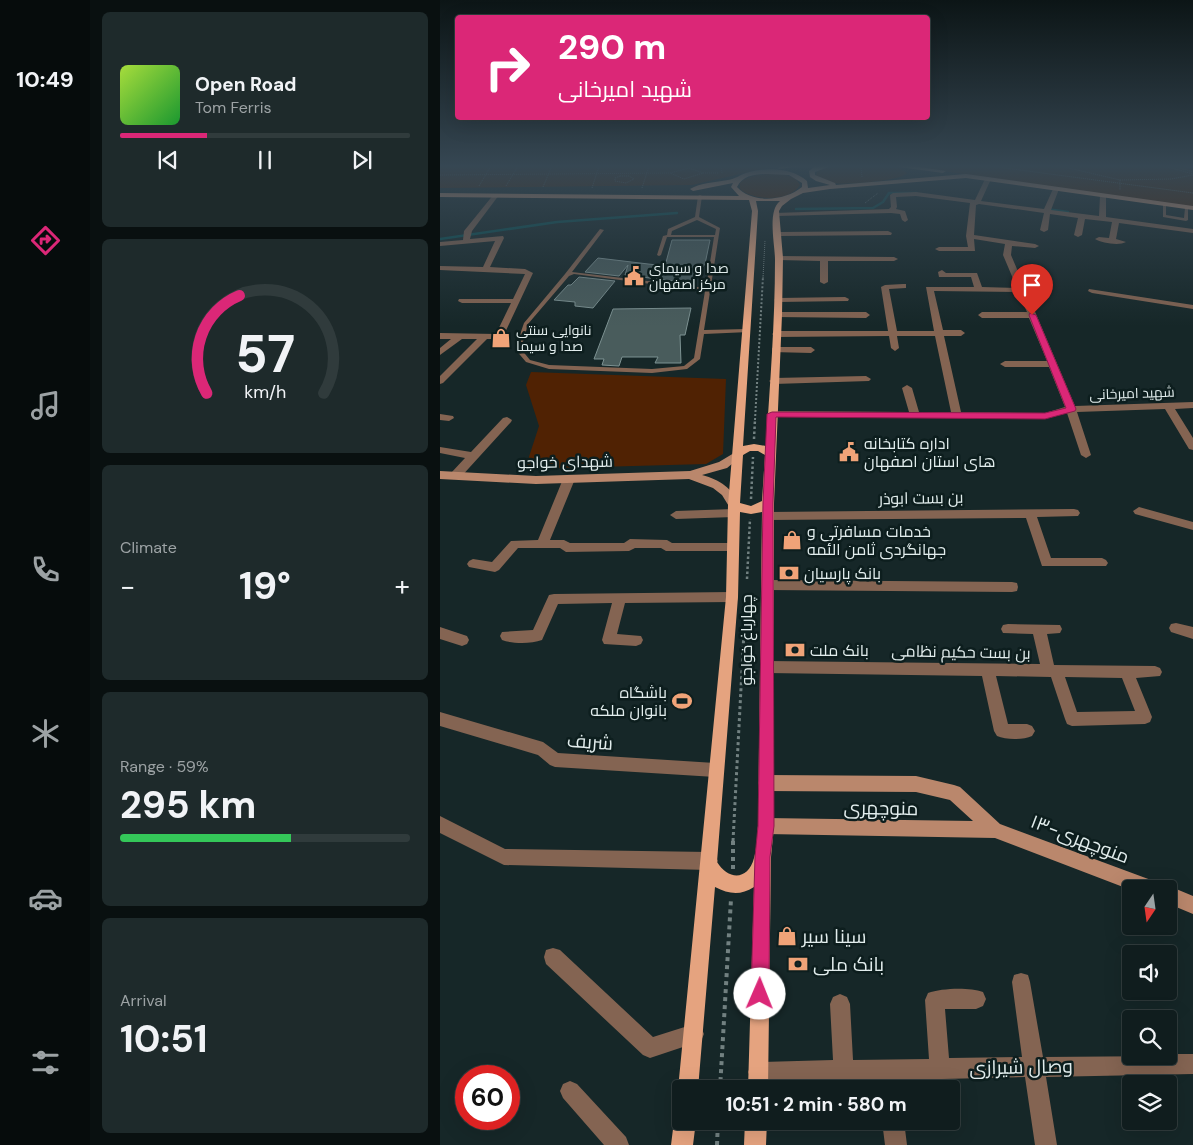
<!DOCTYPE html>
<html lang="en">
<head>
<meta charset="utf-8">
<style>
	:root { --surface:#101d1e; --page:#1e2a2b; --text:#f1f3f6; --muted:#9ca2a4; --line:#303b3c; --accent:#db2777 }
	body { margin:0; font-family:"DM Sans",Cairo,sans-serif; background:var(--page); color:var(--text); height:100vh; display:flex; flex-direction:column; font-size:19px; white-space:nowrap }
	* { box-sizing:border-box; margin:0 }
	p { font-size:16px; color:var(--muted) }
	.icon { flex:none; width:28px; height:28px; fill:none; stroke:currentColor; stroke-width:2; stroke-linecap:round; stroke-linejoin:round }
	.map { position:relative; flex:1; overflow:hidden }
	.details { display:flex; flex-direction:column; gap:12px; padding:12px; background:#091010; width:350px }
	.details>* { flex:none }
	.hud { position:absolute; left:15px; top:15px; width:475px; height:105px; border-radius:5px; box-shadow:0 5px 20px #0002,0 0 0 1px var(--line); background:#db2777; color:#fff; overflow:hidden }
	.needle { width:32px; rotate:193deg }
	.tools { position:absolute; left:682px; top:880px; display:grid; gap:10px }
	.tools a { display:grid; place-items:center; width:55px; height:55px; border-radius:5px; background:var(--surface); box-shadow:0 5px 20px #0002,0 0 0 1px var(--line); font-size:25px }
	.speed { position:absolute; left:15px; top:1065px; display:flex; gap:10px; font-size:25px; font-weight:700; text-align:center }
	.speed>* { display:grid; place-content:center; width:65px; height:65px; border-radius:50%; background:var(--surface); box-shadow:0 5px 20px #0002,0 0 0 1px var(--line); line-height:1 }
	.speed .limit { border:8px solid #d22; background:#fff; color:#111 }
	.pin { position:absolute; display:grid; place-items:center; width:42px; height:42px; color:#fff; margin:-51px -21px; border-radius:50% 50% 50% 0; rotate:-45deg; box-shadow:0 0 5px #0007 }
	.pin .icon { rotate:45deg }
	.me { position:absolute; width:55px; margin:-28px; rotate:1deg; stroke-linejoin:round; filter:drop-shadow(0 0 4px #0008) }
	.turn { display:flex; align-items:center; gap:18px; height:105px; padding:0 20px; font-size:22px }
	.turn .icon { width:65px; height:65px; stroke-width:2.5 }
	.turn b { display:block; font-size:35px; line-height:42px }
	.big { font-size:38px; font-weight:700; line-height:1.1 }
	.details .card { flex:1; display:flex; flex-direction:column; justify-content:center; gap:8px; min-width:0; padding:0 18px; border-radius:8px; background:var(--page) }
	.details .dial { align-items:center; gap:0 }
	.dial svg { height:130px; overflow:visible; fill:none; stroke:var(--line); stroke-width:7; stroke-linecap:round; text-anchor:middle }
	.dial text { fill:var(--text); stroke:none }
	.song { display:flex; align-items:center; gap:15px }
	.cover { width:60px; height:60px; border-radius:8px; background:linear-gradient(135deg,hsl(80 70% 55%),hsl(130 70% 35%)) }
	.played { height:5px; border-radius:2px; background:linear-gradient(90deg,var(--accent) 30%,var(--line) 30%) }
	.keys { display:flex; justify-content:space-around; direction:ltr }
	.heat { display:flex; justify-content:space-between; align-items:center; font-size:28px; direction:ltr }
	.charge { height:8px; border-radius:4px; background:linear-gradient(90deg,#34c759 59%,var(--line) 0) }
	.trip { position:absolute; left:232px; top:1080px; width:288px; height:50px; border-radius:5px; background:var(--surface); box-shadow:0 5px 20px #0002,0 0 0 1px var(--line); font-weight:700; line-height:50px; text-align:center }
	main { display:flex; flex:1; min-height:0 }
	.tabs { display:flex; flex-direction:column; width:90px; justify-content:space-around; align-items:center; background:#060c0c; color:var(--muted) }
	.tabs .icon { width:35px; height:35px }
	.tabs .active { color:var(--accent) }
	.tabs b { font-size:22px; color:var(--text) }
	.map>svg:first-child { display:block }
</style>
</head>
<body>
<main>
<nav class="tabs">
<b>10:49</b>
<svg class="icon active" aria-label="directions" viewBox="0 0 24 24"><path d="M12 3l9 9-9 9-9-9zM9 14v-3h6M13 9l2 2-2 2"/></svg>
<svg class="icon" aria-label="music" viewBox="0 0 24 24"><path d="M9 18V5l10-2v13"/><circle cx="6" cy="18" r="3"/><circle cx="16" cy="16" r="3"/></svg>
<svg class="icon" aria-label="phone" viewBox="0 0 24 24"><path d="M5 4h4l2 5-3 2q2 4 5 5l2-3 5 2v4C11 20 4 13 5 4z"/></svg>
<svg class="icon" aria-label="climate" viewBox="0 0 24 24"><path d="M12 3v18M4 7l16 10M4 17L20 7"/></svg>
<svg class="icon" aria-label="car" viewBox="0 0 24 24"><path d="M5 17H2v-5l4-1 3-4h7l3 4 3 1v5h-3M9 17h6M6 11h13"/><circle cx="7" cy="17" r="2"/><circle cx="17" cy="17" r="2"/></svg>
<svg class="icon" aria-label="filters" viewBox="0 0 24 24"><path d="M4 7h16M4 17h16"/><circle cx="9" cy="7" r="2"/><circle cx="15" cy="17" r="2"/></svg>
</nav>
<section class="details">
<div class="card">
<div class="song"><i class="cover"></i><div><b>Open Road</b><p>Tom Ferris</p></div></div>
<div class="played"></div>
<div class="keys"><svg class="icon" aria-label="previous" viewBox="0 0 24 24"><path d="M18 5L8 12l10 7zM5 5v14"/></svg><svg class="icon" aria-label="pause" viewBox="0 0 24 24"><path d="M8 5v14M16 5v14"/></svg><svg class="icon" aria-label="next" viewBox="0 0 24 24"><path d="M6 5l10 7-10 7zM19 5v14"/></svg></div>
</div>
<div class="card dial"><svg viewBox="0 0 100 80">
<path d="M14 69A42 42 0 1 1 86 69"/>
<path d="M14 69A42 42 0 0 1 34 9" stroke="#db2777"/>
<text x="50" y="56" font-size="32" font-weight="700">57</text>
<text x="50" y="72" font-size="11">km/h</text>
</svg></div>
<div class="card"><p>Climate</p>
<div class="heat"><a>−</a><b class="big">19°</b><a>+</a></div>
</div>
<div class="card"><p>Range · 59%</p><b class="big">295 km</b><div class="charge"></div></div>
<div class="card"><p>Arrival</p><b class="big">10:51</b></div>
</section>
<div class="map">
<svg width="753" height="1145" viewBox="0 0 753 1145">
	<rect width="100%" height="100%" fill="#162728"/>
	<path fill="#502203" d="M0 166H335L252 185 0 188Z
		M468 166H741L753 170V207Z
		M392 167 460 168 467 173C461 181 406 185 394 183 388 182 382 178 376 176L377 170Z
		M326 174C338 174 355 173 360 185 350 202 313 201 300 189V183C307 176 317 175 326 174Z
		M91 372 286 379 283 454 266 464 85 469 99 426 86 385Z"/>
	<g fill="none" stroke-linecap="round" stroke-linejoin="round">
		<path stroke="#075255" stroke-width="2.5" d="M356 209 433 208 443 202 449 193H477
			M606 209 628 212
			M0 239 117 222 237 213"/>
	</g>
	<path fill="#495c5c" stroke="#7d9292" d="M232 240H270L265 264 251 283 185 275 188 265 179 276 145 272 158 258 225 266Z
		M139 277 175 281 153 308 135 306V302L114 300 128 285H131Z
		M251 308 245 335H240L241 363H215L218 357H182L179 366 162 365 164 359H154L173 309Z"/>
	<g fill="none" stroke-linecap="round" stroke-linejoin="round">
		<path stroke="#728181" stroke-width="1" stroke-dasharray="1 1" stroke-linecap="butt" d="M272 166 280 168
			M281 166 282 173
			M421 166 422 177
			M550 166 753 193
			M620 166 680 180V190
			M724 166 753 174
			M734 166 753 172
			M249 168 263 173 244 179 230 173Z
			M263 173H279
			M0 175 230 173
			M180 176H189L194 179 186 183 175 181V178Z
			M680 180 731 179 753 175
			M39 186 51 166
			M66 186 78 166
			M103 187 112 166
			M152 188 159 166
			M202 188 209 166
			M425 203 438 193
			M323 278 325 240"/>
		<path stroke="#728181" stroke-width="2" stroke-dasharray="2 2" stroke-linecap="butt" d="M315 420 323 276"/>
		<path stroke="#728181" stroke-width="2.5" stroke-dasharray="2.5 2.5" stroke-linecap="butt" d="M314 439 315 419
			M311 499 313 457
			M307 579 310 519"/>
		<path stroke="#728181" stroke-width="3" stroke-dasharray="3 3" stroke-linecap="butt" d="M293 841 305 612"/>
		<path stroke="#728181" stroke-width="4" stroke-dasharray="4 4" stroke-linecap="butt" d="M293 869V840
			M280 1089 291 899
			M277 1145 278 1121"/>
		<path fill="#846452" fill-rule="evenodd" d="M260 195 262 196 259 217 280 228 264 330 307 329 310 331 309 332 264 334 260 359 247 369 212 373 109 369 86 362 75 349 84 323 125 274 160 229 164 230 132 272 266 288 274 237H227L221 255 219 256 217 255 223 236 227 235 228 229 255 217 258 196ZM257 220 276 229 275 235H231L232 231ZM134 274 265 291 254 358 244 366 212 369 109 365 90 360 81 349 88 324 129 276Z
			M723 204 726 205V215L744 218 745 208 748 207V220L746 221 723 217Z"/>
		<path fill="#846452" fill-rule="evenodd" d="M548 177 551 179 541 201 604 209 613 189 616 187 619 189 611 210 659 216 660 196 663 194 666 196V217L753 229V233L679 223 676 239 686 242C679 246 662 243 655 239L659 237 669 238 672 222 645 219 642 235 638 237 634 235 638 218 610 214 608 230 604 232 600 230 604 213 539 204 536 205 534 235 595 244 599 246 595 248 572 246 571 255 635 406 753 402V408L735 409 753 438V450L749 449 725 409 637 412 651 455 646 458 641 455 627 413 605 419 328 416V412L332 411 469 412 462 388 467 385 472 388 479 412H511L495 336H457L459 348 455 351 451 348 449 336 336 337 332 334 336 331H448L441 287 445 285 463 284H466V288L449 289 457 331H494L486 287H534L531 277H499L498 272 502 270 506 273H537L542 287 577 288 563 255 565 244 534 239 535 251H499L495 249 499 247H528L526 236 530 203 476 196 456 197 457 207 456 209 465 211 468 220 465 222 462 220 460 214 451 213 337 216 334 214 335 213 449 209 451 207 450 195 453 193 476 192 535 200 545 179ZM494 291 578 292 587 312H542L538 315 542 318H589L607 361H565L560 364 565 367H609L625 407 605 413 521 412 504 336H521L525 333 521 330H503Z
			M54 194 59 195 32 231 30 239 63 236 64 238 50 267 85 269 93 273 62 339H47L3 383 0 384V376L37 339H22L0 355V348L11 339H0V333L56 334 71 303H22L18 301 19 299H73L85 274 0 270V266L43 267 55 241 0 246V242L23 240 24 231Z
			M448 231 452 233 451 235 339 236 335 234 339 232Z
			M336 256 454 257 458 259 454 261H388V282L384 284 380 282V261L339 260 335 258Z
			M649 289 753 305V309L652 293 648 291Z
			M405 297 409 299 408 301 338 302 334 300 338 298Z
			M338 312H426L430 315 426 318 335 317 334 315Z
			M335 347H371L375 350 371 353 332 352V348Z
			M426 376 431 379 429 381 334 384 329 381 334 378Z
			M0 414 13 416 14 418 9 421 0 420Z
			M67 417 72 420 71 422 19 479H11L10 476 11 473 25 458 0 453V447L31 452 63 418Z
			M129 475 135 479 110 540H124L130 543H184L190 539 227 540 232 543H292L298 547 292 551H226L221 548H195L189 551 126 552 120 548H78L59 570 55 572 29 567 27 564 29 561 33 559 52 562 71 541 98 540 123 479Z
			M699 507 753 522V530L695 514 693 511Z
			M294 509 300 513 294 517 236 519 230 515 236 511Z
			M634 509 638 510 640 513 638 516 597 517 611 558H662L666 560 668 563 666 566H602L586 518 328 520 322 516 328 512Z
			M327 580 572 582 577 583 578 587 577 591 572 592 327 590 323 588 321 585 323 582Z
			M292 592 297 593 298 597 297 601 292 602 185 603 177 634 201 636 203 640 201 644 196 646 164 644 162 640 172 603 118 604 102 640C91 644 73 644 62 640L60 636 62 632 93 630 109 595 114 594Z
			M736 623 753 627V639L731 632 729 628 731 624Z
			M568 624 620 625 622 629 620 633 607 634 614 665 715 666 720 668 722 672 720 676 696 678 712 717 710 722 705 724 632 726 627 724 625 719 611 677 556 676 568 724H587L592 726 595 731 592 736C583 740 566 740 557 736L554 731 542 676 327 673 322 671 320 667 322 663 327 661 600 664 593 634 563 633 561 629 563 625ZM625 677 682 678 695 711 637 712Z
			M0 627 27 636 29 640 27 644 22 646 0 639Z
			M0 712 103 742 118 753 275 763 281 765 283 770 281 775 275 777 115 767 110 765 98 755 0 726Z
			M0 816 65 849 269 852 275 855 278 861 275 867 269 870 64 865 0 833Z
			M113 948 120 950 213 1037 254 1024 261 1027 264 1034 261 1041 210 1058 203 1055 106 964 104 957 106 950Z
			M581 973 588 975 590 982 603 1057 729 1056V1054H753V1074L606 1077 617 1145H595L585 1077 459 1080 460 1089H440L439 1080 318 1082 311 1079 308 1072 311 1065 318 1062 393 1060 390 1004 393 997 400 994 407 997 410 1004 413 1060 489 1059 485 1000 488 993C502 988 529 987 543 992L546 999 543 1006 536 1009H505L509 1058 582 1057 572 982 574 975Z
			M130 1081 137 1084 186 1137 189 1145H164L123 1098 120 1091 123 1084Z
			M442 1121H464L467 1145H445Z"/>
		<path fill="#ba876c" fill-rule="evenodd" d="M299 450 303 451 304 453 303 455 287 468 262 475C281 480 291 488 300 505L294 509 290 508 282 495 273 488 249 479 96 484 0 479V471L96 476 250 471 279 462Z
			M326 775 476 776 514 785 520 787 560 824 711 880 717 883 720 889 691 890 555 838 326 834 320 832 318 826 320 820 326 818 533 821 510 800 476 792 326 791 320 788 318 783 320 778Z
			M729 886 753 896V914L729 904V889H723Z"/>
		<path fill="#e5a37f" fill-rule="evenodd" d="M340 166H365L338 169Z
			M375 166H391L375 172V175L395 183 396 185 526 174 753 206V210L526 178 390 189 363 193 351 199 342 206 339 211 343 258 342 315 334 503V826L331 857 328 1089H308L314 887C300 896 289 894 275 887L258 1089H241V1097L238 1089 286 597 288 505 312 211 309 200 0 197V193L299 196 291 187 293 183 253 191 250 189C260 183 276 182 288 180 295 179 300 175 306 173 326 167 351 167 367 181L368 188 390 185 376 181 370 177 369 171ZM328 174 349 175 362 183V187C345 201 312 204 297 187 303 175 316 174 328 174ZM316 201H340C327 211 335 244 335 260 335 322 330 384 326 446L314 444 303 446 318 211ZM310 451H318L325 455 322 501 311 506 300 503 303 455ZM300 512 311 514 322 512 318 826C317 836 317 848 314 858 308 881 288 880 277 862L298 597Z
			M452 166H473L506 171 503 173Z
			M241 1112V1121H256L253 1145H231L234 1121 238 1114Z
			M305 1121H327L326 1145H304Z"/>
	</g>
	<linearGradient id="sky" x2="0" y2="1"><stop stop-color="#0c1516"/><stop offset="0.51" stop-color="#364753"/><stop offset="1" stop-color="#364753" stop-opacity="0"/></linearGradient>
	<rect width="753" height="326" fill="url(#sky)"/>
	<path fill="#db2777" stroke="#8e194d" d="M590 313 596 315 636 409 635 411 605 419 336 417 333 503 334 826 330 857 329 994 326 1000 320 1003 314 1000 311 994 315 857 318 826 323 503 327 414 332 412 605 413 626 408 589 315Z"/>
	<defs>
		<symbol id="civic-bare" viewBox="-9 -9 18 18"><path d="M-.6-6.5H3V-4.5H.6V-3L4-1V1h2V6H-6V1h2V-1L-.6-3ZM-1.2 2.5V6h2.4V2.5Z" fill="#f0a378" stroke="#0d1e1e" stroke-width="2.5" paint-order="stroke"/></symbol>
		<symbol id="shop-bare" viewBox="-9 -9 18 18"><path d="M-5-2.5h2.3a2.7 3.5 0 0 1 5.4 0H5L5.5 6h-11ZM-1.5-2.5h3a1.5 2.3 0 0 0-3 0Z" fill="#f0a378" stroke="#0d1e1e" stroke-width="2.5" paint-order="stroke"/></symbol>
		<symbol id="bank-bare" viewBox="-9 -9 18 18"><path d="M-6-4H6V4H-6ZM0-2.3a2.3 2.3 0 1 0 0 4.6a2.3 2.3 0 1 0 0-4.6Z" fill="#f0a378" stroke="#0d1e1e" stroke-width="2.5" paint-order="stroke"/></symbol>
		<symbol id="stadium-bare" viewBox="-9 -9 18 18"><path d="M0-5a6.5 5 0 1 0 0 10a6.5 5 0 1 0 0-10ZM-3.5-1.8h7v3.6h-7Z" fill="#f0a378" stroke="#0d1e1e" stroke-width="2.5" paint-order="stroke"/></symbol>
	</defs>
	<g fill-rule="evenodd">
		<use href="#civic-bare" x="180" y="262" width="28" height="28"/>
		<use href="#shop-bare" x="47" y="324" width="28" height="28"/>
		<use href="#civic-bare" x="395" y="438" width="28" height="28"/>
		<use href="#shop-bare" x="338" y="526" width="28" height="28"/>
		<use href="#bank-bare" x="335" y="559" width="28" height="28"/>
		<use href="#bank-bare" x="341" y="636" width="28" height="28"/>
		<use href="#stadium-bare" x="228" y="687" width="28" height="28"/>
		<use href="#shop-bare" x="333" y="922" width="28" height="28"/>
		<use href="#bank-bare" x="344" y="950" width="28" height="28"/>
	</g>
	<g text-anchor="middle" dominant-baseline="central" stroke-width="5" stroke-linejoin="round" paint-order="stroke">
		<g font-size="14" fill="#e2eded" stroke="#0d1e1e" text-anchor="start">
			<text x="209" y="268">صدا و سیمای<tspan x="209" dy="16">مرکز اصفهان</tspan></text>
			<text x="76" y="330">نانوایی سنتی<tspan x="76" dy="16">صدا و سیما</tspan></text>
		</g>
		<g font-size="14" fill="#e2eded" stroke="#0d1e1e">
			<text transform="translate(692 393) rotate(-2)">شهید امیرخانی</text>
		</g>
		<g font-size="16" fill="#e2eded" stroke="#0d1e1e" text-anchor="start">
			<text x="424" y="443">اداره کتابخانه<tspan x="424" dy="18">های استان اصفهان</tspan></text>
			<text x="367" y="531">خدمات مسافرتی و<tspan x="367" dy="18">جهانگردی ثامن الئمه</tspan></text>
			<text x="364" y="573">بانک پارسیان</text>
			<text x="370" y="650">بانک ملت</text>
			<text x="227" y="692" text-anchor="end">باشگاه<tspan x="227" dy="18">بانوان ملکه</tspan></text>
		</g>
		<g font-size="16" fill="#e2eded" stroke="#0d1e1e">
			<text transform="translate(125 462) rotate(-1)">شهدای خواجو</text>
			<text transform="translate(481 498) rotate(-1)">بن بست ابوذر</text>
			<text transform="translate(306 640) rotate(-90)">چهارباغ خواجو</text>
			<text transform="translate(521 652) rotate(1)">بن بست حکیم نظامی</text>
		</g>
		<g font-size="19" fill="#e2eded" stroke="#0d1e1e">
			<text transform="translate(150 742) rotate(4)">شریف</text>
			<text transform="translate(441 808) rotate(1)">منوچهری</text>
			<text transform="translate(640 839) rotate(21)">۱۳-منوچهری</text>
			<text transform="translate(581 1067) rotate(-1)">وصال شیرازی</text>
		</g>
		<g font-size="19" fill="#e2eded" stroke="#0d1e1e" text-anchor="start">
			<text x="362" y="936">سینا سیر</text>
			<text x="373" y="964">بانک ملی</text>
		</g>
	</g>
</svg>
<div class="tools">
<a><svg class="needle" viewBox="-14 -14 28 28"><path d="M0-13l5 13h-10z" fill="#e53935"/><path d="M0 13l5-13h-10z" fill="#9ca2a4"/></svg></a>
<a><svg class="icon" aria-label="sound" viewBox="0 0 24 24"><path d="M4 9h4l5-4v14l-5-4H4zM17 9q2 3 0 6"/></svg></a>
<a><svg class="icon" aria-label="search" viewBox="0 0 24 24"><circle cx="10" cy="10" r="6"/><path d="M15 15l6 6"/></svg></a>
<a><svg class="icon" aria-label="layers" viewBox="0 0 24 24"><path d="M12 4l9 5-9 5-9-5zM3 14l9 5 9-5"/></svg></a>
</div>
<div class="speed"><div class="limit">60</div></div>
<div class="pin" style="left:592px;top:315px;background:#d93025"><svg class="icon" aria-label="arrive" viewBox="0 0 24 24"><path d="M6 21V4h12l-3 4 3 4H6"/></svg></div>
<svg class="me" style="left:320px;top:994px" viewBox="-20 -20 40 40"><circle r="19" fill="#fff"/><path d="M0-13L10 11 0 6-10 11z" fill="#db2777"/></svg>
<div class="trip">10:51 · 2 min · 580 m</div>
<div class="hud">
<div class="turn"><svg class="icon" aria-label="right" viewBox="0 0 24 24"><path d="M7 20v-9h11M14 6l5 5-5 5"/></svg><div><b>290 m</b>شهید امیرخانی</div></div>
</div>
</div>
</main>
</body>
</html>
